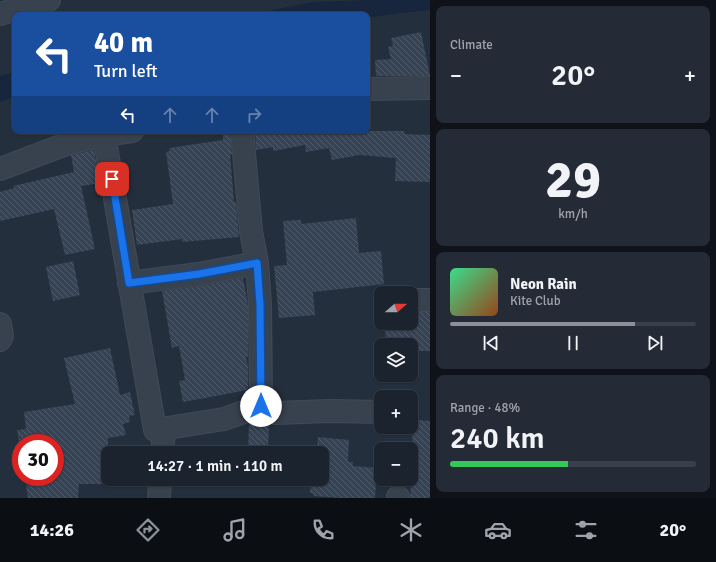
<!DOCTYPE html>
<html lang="en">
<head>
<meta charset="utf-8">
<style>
	:root { --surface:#1b232e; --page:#242b36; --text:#f1f3f6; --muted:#a0a4aa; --line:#39404a; --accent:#8c9099 }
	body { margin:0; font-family:Signika,sans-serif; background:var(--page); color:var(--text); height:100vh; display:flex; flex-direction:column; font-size:15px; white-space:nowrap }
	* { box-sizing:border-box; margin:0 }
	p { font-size:13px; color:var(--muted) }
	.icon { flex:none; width:22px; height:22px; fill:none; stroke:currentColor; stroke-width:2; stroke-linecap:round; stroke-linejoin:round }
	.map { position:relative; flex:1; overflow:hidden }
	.side { display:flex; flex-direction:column; gap:6px; padding:6px; background:#0f1319; width:286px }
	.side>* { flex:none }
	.top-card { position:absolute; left:12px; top:12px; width:358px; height:122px; border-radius:8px; box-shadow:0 1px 3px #0004,0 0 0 1px var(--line); background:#1a4fa0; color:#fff; overflow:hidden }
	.needle { width:26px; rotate:70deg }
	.buttons { position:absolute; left:374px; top:286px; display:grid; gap:8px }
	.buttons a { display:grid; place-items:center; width:44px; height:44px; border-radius:8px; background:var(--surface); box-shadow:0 1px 3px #0004,0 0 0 1px var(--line); font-size:20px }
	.speed { position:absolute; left:12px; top:434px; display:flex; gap:8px; font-size:20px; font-weight:700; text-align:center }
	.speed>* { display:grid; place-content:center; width:52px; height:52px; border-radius:50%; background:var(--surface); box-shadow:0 1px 3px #0004,0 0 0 1px var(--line); line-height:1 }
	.speed .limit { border:6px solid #d22; background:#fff; color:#111 }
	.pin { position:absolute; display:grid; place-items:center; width:34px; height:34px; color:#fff; margin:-17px; border-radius:8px; box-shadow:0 2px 6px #0006 }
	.me { position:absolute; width:44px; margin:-22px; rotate:0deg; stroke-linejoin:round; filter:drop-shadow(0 0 3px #0008) }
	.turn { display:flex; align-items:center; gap:14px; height:84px; padding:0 16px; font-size:18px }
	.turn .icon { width:52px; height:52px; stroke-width:2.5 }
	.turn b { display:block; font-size:28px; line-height:34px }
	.lanes { display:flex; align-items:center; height:38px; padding:0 16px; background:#0003; justify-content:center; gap:20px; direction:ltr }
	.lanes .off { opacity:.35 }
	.big { font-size:30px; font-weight:600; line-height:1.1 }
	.side .card { flex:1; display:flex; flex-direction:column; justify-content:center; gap:6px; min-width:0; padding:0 14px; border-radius:8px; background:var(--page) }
	.side .dial { align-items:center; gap:0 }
	.dial b { font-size:52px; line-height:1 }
	.song { display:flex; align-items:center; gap:12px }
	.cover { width:48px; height:48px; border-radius:6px; background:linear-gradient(135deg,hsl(150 70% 55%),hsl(20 70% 35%)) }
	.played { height:4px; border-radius:2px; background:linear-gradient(90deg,var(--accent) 75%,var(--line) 75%) }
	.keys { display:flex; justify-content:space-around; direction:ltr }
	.heat { display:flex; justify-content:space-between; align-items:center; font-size:22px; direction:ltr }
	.charge { height:6px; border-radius:3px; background:linear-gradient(90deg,#34c759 48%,var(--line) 0) }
	.trip { position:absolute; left:101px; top:446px; width:228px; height:40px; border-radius:8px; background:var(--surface); box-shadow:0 1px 3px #0004,0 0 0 1px var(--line); font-weight:600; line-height:40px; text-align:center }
	.tab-bar { display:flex; height:64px; justify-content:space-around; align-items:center; background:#0b0e12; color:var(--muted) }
	.tab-bar .icon { width:28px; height:28px }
	.tab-bar .current { color:var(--accent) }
	.tab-bar b { font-size:18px; color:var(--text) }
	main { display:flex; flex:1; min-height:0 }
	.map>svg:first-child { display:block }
</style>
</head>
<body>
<main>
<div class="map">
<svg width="430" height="498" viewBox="0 0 430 498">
	<defs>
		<pattern id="building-back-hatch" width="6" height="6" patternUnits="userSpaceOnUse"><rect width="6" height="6" fill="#364354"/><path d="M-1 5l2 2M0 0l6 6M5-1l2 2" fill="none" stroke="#515c6b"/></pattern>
	</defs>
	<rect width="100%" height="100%" fill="#242f3e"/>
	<path fill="#17263c" d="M368 0H430V10L400 13 367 18V15H249L312 2Z
		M15 72V97L0 102V76Z"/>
	<path fill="url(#building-back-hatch)" d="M421 32 430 76H376L375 60 391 59 388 47 393 46 391 38Z
		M255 131H404V134L430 135V182L395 181 396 158 359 155 332 160 329 148 306 152 305 145 273 151V147L256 150Z
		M223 133H230L232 154 230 155 234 202H236L239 237 182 242V239L137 245 132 210 173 204 166 152 170 151 169 148 223 140Z
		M94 150 100 183 81 186 95 249 65 255 54 209 0 221V192L14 188 13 186 74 172 71 155Z
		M356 218 359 253 381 251 384 284 313 292 315 315 279 318 274 266 287 265 283 221 301 220V224Z
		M73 261 80 295 53 301 46 267Z
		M243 278 248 305V357H246L248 366V390L183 402 179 381 185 380 179 346 172 348 162 291 201 286Z
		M411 312H430V351H411V345H386L385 323H411Z
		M110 348 120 395 130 392 135 415 129 416 130 422 123 424 126 435 108 438V484H79L78 498H28L25 477H55V443H21V452L17 430 26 429 24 412 75 404 64 358Z
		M416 420 430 421V498H410L414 453H411L413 430H416Z
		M249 423 269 424 268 453H248Z
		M318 437 349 440 348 462H353V466L377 468 375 498H341L314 496 313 493H310L311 479H322V453H314V449H317Z"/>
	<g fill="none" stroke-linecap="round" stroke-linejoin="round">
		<defs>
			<path id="minor" d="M0 14 49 0
				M367 89 430 88
				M242 131 251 231 257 263
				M104 135 155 430 224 419 261 406 260 304 257 263 199 274 129 283
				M0 169 69 143 104 135 132 131
				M413 300H430
				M0 324 2 336 0 340
				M261 406 275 413 330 411 381 412
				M162 453 164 429
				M159 498 160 479
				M398 498V497"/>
		</defs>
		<use href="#minor" stroke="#414a57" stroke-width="24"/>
		<use href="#minor" stroke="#38414e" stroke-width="22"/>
	</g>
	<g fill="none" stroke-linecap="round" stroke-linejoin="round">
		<defs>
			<path id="route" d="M112 179 129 283 199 274 257 263 260 304 261 406"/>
		</defs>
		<use href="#route" stroke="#114b97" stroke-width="10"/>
		<use href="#route" stroke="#1a73e8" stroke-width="7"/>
	</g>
</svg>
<div class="buttons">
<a><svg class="needle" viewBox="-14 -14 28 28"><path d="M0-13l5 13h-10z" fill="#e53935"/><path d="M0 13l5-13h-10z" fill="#a0a4aa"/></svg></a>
<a><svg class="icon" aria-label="layers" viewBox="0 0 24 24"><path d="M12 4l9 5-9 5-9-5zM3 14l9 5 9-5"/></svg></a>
<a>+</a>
<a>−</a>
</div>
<div class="speed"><div class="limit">30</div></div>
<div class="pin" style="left:112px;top:179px;background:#d93025"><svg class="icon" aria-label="arrive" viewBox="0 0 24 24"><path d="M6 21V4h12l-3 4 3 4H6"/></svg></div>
<svg class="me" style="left:261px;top:406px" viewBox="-20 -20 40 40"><circle r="19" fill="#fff"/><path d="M0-13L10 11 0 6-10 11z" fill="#1a73e8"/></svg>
<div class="trip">14:27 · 1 min · 110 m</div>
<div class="top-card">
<div class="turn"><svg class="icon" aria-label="left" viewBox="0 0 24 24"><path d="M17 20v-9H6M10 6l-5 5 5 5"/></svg><div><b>40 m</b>Turn left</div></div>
<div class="lanes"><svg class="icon" aria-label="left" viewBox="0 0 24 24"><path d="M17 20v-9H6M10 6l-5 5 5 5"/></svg><svg class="icon off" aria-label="ahead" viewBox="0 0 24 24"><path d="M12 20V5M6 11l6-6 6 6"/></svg><svg class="icon off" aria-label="ahead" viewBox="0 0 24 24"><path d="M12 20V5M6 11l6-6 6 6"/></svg><svg class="icon off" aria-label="right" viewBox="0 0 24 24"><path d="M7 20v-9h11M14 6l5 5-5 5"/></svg></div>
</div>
</div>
<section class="side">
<div class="card"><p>Climate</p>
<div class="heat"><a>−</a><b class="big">20°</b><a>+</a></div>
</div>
<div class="card dial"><b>29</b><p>km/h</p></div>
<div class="card">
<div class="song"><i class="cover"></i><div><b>Neon Rain</b><p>Kite Club</p></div></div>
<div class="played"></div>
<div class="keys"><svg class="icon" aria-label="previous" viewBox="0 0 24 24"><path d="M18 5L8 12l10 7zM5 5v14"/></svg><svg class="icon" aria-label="pause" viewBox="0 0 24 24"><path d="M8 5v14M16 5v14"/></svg><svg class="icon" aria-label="next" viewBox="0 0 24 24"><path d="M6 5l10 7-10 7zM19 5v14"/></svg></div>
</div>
<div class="card"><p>Range · 48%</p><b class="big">240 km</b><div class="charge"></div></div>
</section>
</main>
<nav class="tab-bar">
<b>14:26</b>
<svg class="icon current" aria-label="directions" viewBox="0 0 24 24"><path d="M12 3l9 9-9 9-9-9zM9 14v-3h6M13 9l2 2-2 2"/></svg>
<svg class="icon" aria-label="music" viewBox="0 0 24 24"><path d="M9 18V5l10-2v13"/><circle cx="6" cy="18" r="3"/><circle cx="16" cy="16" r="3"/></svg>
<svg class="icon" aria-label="phone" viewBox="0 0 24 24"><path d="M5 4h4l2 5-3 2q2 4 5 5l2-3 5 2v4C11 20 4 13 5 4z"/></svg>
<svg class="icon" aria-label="climate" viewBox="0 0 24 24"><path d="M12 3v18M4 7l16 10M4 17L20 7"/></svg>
<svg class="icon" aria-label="car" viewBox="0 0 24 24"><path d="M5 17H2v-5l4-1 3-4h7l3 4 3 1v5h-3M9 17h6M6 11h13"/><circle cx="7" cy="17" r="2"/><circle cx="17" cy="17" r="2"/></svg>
<svg class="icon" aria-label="filters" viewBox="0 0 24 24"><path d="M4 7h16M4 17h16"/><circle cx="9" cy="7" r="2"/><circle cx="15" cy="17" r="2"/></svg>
<b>20°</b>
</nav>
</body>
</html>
